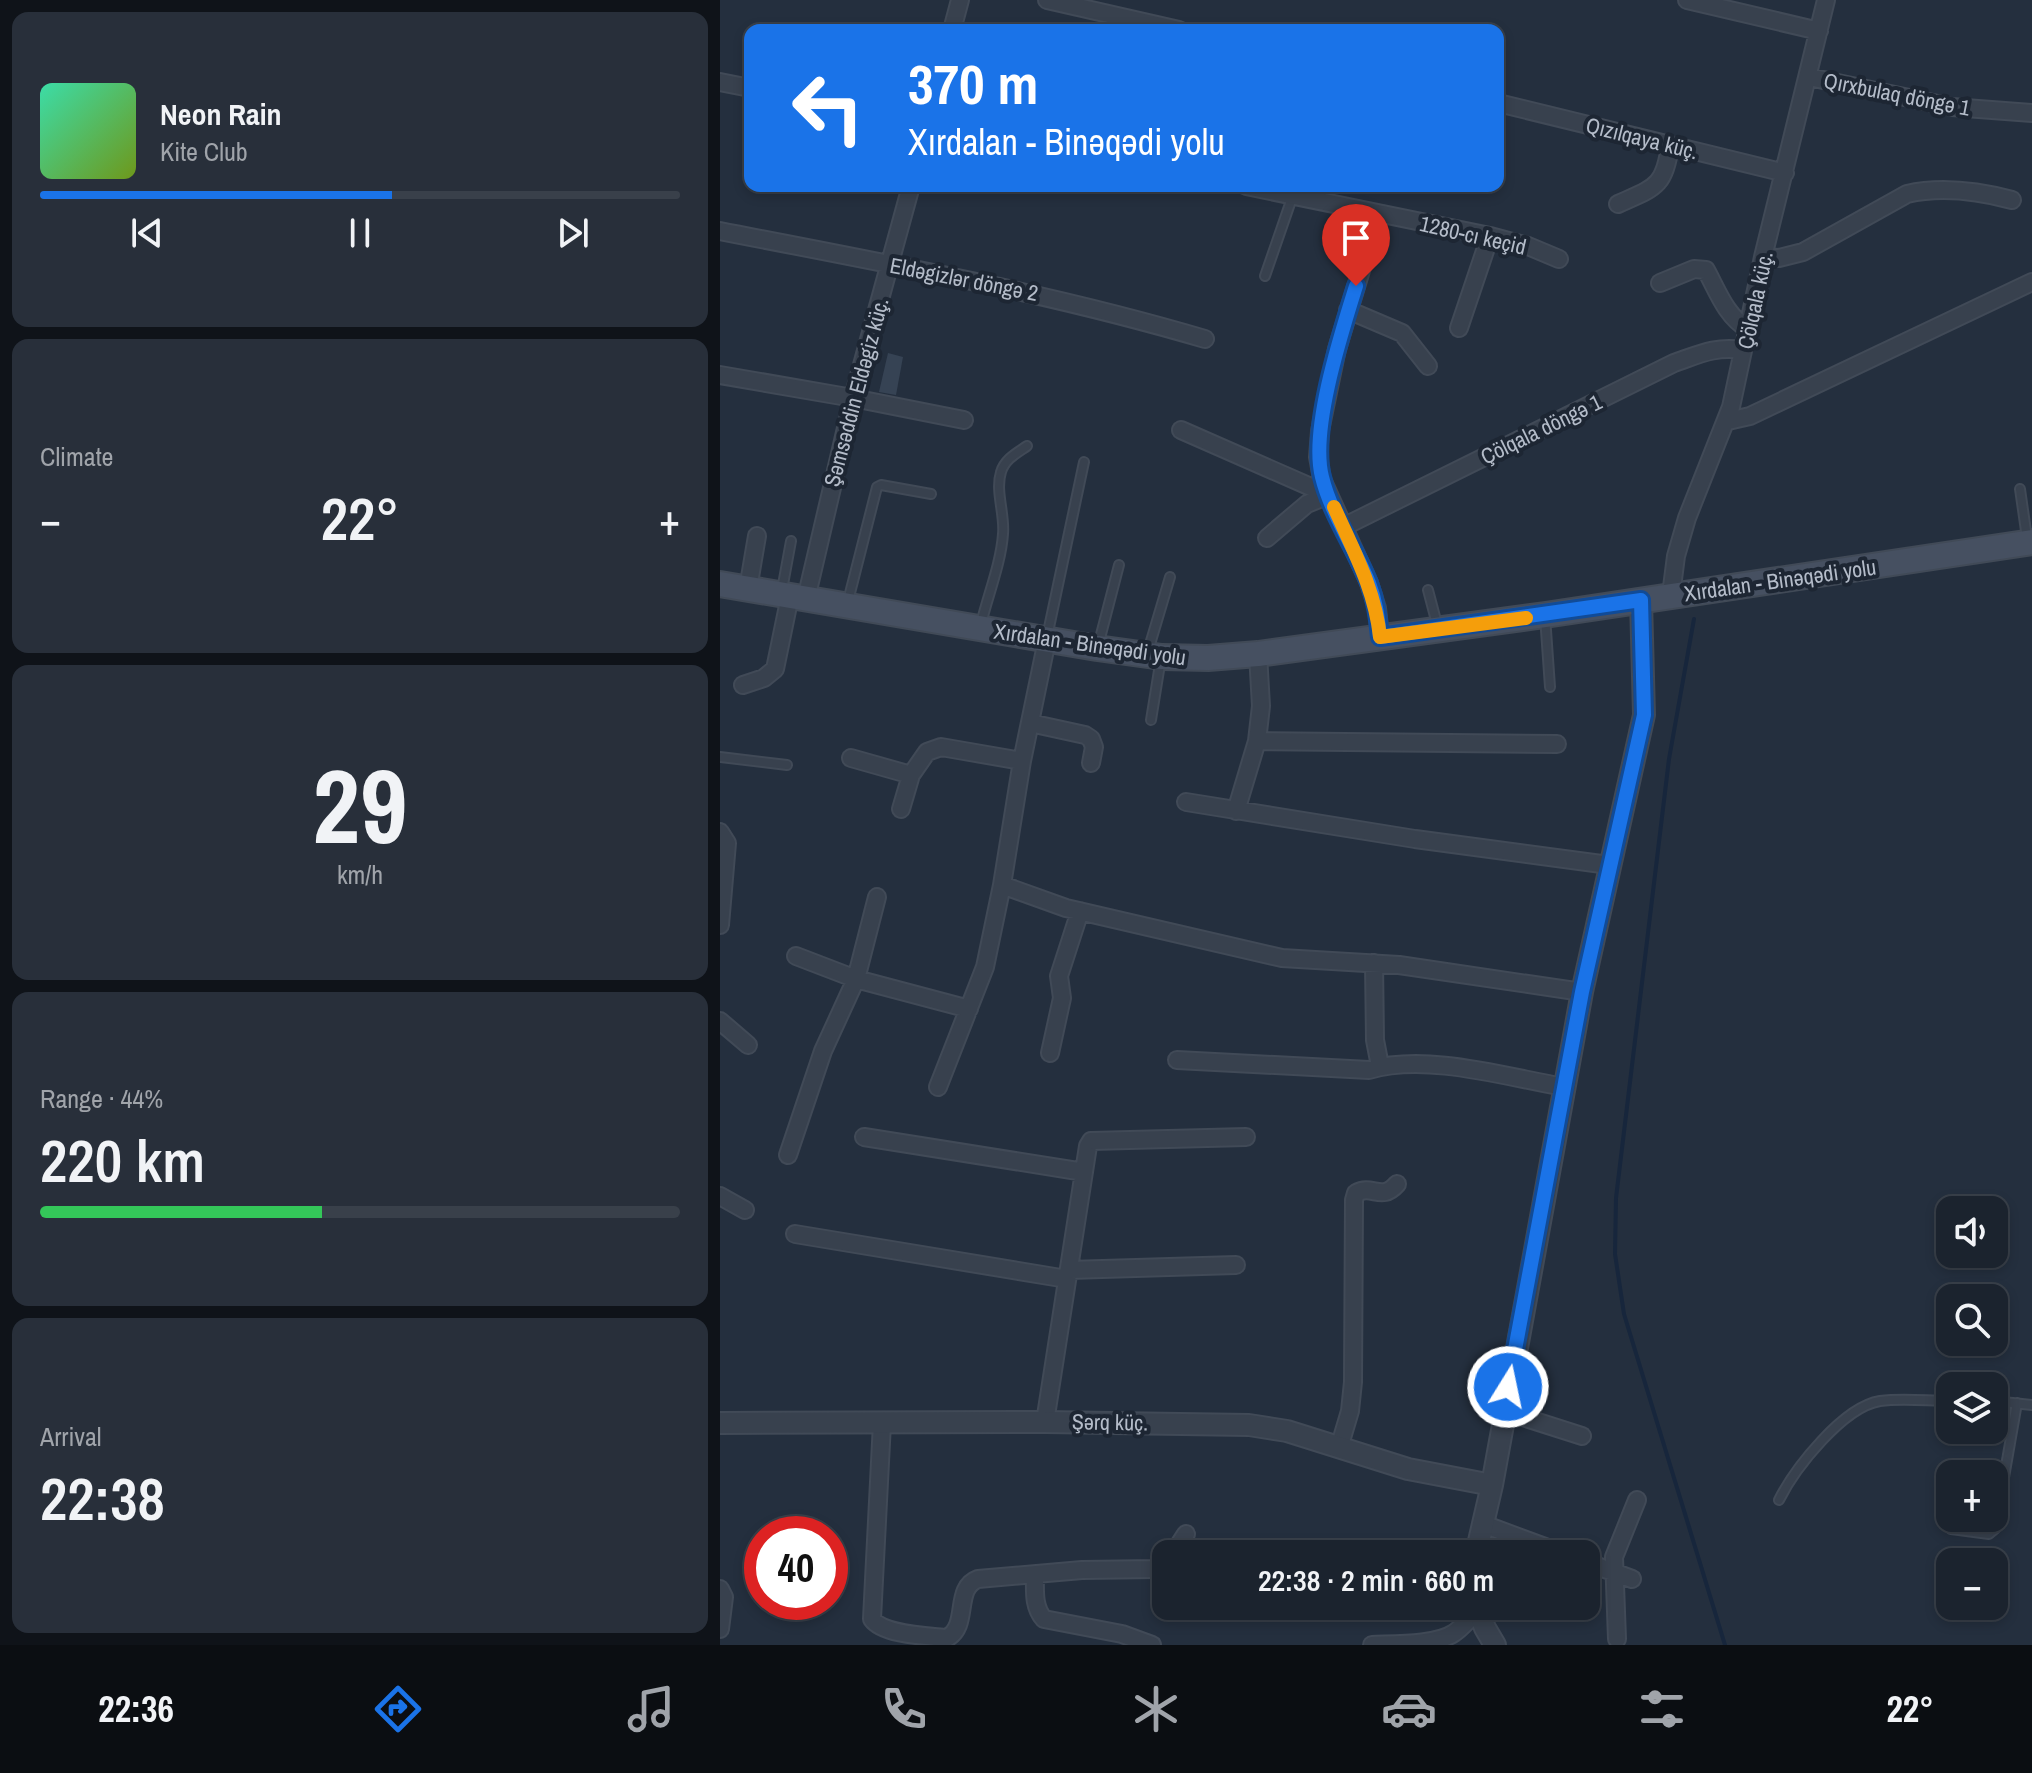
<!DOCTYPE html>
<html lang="en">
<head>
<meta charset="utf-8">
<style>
	:root { --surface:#1b232e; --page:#282f3a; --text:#f1f3f6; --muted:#a0a4aa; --line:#39404a; --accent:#1a73e8 }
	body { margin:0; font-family:"Archivo Narrow",sans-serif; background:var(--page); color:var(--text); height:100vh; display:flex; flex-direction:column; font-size:30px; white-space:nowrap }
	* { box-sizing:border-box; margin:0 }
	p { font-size:26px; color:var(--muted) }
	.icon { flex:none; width:44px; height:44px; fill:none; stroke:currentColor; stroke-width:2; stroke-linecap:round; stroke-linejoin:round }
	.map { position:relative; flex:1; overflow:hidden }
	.panel { display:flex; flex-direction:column; gap:12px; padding:12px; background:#0f1319; width:720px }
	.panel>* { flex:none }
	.guide { position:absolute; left:24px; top:24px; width:760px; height:168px; border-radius:16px; box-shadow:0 4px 12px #0003,0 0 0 2px var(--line); background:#1a73e8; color:#fff; overflow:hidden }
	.buttons { position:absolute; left:1216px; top:1196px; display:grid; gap:16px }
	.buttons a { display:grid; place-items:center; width:72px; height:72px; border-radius:16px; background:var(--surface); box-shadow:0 4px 12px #0003,0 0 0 2px var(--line); font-size:40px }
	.speed { position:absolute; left:24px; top:1516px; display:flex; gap:16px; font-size:40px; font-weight:700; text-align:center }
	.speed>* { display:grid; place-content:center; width:104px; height:104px; border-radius:50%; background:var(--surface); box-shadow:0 4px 12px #0003,0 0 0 2px var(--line); line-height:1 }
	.speed .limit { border:12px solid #d22; background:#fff; color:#111 }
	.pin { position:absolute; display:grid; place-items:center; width:68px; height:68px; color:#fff; margin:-82px -34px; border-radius:50% 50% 50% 0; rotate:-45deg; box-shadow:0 0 8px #0007 }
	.pin .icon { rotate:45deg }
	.me { position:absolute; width:88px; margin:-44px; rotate:10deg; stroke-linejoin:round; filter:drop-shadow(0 0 6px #0008) }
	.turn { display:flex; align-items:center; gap:28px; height:168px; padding:0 32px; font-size:36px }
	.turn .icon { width:104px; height:104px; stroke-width:2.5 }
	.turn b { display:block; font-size:56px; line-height:68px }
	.big { font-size:60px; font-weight:600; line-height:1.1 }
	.panel .tile { flex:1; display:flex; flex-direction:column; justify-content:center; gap:12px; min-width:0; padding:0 28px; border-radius:16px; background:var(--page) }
	.panel .dial { align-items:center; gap:0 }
	.dial b { font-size:104px; line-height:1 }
	.song { display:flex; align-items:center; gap:24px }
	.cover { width:96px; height:96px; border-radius:12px; background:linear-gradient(135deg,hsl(160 70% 55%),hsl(80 70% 35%)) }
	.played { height:8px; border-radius:4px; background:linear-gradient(90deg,var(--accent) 55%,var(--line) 55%) }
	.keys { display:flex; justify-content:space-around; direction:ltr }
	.heat { display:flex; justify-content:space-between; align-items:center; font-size:44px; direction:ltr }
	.charge { height:12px; border-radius:6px; background:linear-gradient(90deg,#34c759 44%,var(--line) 0) }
	.trip { position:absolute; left:432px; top:1540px; width:448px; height:80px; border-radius:16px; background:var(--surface); box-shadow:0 4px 12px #0003,0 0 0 2px var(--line); font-weight:600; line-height:80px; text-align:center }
	.dock { display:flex; height:128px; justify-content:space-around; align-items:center; background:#0b0e12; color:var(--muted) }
	.dock .icon { width:56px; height:56px }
	.dock .current { color:var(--accent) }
	.dock b { font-size:36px; color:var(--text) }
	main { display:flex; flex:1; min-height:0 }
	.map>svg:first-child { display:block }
</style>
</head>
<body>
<main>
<section class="panel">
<div class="tile">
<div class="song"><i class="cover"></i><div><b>Neon Rain</b><p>Kite Club</p></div></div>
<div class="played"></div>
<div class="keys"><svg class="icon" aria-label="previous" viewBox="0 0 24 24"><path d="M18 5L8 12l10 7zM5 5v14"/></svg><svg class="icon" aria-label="pause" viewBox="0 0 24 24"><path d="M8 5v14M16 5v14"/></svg><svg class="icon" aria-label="next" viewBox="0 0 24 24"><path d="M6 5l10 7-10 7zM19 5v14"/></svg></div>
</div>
<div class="tile"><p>Climate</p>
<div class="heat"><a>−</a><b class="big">22°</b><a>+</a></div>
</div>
<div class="tile dial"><b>29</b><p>km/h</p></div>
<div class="tile"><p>Range · 44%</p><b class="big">220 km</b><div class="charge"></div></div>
<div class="tile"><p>Arrival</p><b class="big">22:38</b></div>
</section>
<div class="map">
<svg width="1312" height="1645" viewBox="0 0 1312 1645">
	<rect width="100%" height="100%" fill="#242f3e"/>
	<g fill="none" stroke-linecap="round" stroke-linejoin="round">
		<path stroke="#17263c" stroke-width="4" d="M974 619 949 759 896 1198 895 1254 904 1314 1005 1645"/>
	</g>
	<path fill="#364354" d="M168 353 183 357 176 395 159 392Z"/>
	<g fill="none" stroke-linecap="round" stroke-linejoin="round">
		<defs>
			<path id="service" d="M545 276 573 195
				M1300 489 1307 538
				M62 590 71 541
				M708 590 718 628
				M128 601 157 487 161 485 211 494
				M825 616 830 687
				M261 624C268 595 281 563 283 534 285 514 275 491 281 472 285 459 297 453 307 446
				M327 637 364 462
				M378 646 399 565
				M428 651 450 577
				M431 720 441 658
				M0 757 67 765
				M1274 1401 1312 1405
				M1059 1500C1075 1468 1123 1407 1160 1401 1183 1398 1207 1401 1230 1401
				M1231 1529 1269 1534 1275 1529 1297 1403"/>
			<path id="minor" d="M327 0 459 30
				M967 0 1099 31
				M232 30 240 0
				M1089 77 1232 107 1312 113
				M0 82 30 88
				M778 103 1065 173
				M526 186 770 236 808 246 839 259
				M898 204C934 188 945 187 950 145
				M658 215 617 349 600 431 598 457 602 479 649 583 657 608 660 637
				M0 231C163 263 326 292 485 339
				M1043 257 1059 258 1083 252 1187 194C1222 186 1258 191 1292 200
				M940 283 974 269 986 270C998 292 1006 316 1028 329
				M628 310 682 333 708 366
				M739 328 770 236
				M0 375 133 398 244 420
				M1008 421 1030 416 1312 282
				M461 430 609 495 587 504 547 538
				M623 527 954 363C980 354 995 346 1023 350
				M28 589 37 536
				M951 595 956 556 967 518 1011 407 1043 257 1106 0
				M86 599 133 398 191 186
				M23 685 44 678 55 669 70 596
				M310 723 365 735 371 739 374 747 371 763
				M537 741 837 744
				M131 758 191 775 207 752 221 747 302 761
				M466 802 695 839 889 865
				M181 809 191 775
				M516 811 537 741 541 706 538 654
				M0 832 7 843 0 925
				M282 885 346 908 562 958 679 965 862 992
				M76 956 136 979 249 1009
				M654 963 655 1040 660 1066
				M0 1021 28 1045
				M330 1053 342 998 339 976 360 911
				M457 1060 649 1070C707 1053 786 1077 844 1087
				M218 1087 265 967 282 885 302 761 327 640
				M144 1137 364 1172
				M68 1155 103 1051 136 979 157 897
				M0 1196 25 1210
				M75 1234 347 1279
				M349 1270 516 1265
				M784 1411 862 1436
				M325 1422 368 1146 371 1141 526 1137
				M162 1423 152 1619C163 1635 208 1636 227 1638 250 1626 233 1588 258 1579L362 1570 436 1569 446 1563
				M619 1448 630 1411 633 1382 634 1200 636 1193C653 1184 661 1202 677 1184
				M763 1524 844 1554
				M453 1554 466 1534
				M866 1562 912 1579
				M315 1575C315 1590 313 1607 324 1619L402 1634 432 1645
				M0 1589 4 1597 0 1629
				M897 1639 894 1557 917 1500
				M652 1645C673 1644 717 1645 734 1633 743 1627 749 1618 758 1612"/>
			<path id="tertiary" d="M0 1423 325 1422 529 1425 567 1431 688 1469 772 1485
				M756 1554 772 1485 862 992 924 715 921 600
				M757 1606 765 1628 775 1645"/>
			<path id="secondary" d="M0 584 377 648 442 657 488 658 538 654 825 615 1312 542"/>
		</defs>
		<use href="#service" stroke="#414a57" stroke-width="12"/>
		<use href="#minor" stroke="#414a57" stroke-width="20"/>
		<use href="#tertiary" stroke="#414a57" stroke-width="24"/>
		<use href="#secondary" stroke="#414a57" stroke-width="28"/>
		<use href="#service" stroke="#38414e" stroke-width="8"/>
		<use href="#minor" stroke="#38414e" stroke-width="16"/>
		<use href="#tertiary" stroke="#38414e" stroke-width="20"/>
		<use href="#secondary" stroke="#465061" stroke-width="24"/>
	</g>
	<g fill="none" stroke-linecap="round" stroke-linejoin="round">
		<defs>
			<path id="route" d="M636 286C621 334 590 430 602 477 611 514 635 548 649 583 656 601 658 618 660 637L921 600 924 715 862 992 788 1387"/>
		</defs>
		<use href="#route" stroke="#114b97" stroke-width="20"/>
		<use href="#route" stroke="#1a73e8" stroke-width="14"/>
		<path stroke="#f59e0b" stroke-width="14" d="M614 507C633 550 655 589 660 637L806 618"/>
	</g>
	<g text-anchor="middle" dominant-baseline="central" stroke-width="8" stroke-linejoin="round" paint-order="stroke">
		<g font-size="22" fill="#b4bcc9" stroke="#1d2633">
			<text transform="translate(1177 94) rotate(11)">Qırxbulaq döngə 1</text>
			<text transform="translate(922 138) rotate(14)">Qızılqaya küç.</text>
			<text transform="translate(753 235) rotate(13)">1280-cı keçid</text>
			<text transform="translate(244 279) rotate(11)">Eldəgizlər döngə 2</text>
			<text transform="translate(1035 300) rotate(-78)">Çölqala küç.</text>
			<text transform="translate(136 392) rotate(-75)">Şəmsəddin Eldəgiz küç.</text>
			<text transform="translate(821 429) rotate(-26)">Çölqala döngə 1</text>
			<text transform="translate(1060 580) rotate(-8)">Xırdalan - Binəqədi yolu</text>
			<text transform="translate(370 644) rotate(8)">Xırdalan - Binəqədi yolu</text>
			<text transform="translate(390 1422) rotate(1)">Şərq küç.</text>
		</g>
	</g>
</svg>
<div class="buttons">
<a><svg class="icon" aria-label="sound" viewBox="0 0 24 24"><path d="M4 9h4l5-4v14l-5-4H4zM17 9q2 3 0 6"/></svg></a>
<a><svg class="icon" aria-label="search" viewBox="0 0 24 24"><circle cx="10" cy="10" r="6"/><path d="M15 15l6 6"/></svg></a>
<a><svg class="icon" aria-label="layers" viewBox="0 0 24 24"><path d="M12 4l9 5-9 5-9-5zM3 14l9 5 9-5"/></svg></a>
<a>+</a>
<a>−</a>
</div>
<div class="speed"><div class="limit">40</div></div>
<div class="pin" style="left:636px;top:286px;background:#d93025"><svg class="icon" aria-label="arrive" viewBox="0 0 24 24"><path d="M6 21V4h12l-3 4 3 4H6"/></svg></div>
<svg class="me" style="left:788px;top:1387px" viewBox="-20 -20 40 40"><circle r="17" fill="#1a73e8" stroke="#fff" stroke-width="3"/><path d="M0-11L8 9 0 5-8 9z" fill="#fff"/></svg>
<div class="trip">22:38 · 2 min · 660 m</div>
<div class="guide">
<div class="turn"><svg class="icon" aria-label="left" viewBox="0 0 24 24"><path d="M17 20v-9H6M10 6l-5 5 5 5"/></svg><div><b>370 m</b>Xırdalan - Binəqədi yolu</div></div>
</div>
</div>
</main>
<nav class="dock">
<b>22:36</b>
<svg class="icon current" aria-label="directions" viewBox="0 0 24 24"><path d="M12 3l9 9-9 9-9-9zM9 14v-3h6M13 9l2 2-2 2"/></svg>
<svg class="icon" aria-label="music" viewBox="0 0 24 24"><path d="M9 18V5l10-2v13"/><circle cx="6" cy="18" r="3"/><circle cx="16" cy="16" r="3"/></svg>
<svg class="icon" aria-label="phone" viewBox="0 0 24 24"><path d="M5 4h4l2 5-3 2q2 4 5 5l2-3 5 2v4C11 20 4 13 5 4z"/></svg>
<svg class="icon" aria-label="climate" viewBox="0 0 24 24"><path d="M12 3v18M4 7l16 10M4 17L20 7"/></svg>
<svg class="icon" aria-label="car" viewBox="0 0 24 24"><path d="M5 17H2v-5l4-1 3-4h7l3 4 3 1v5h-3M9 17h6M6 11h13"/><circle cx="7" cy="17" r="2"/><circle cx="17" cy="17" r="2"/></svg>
<svg class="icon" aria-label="filters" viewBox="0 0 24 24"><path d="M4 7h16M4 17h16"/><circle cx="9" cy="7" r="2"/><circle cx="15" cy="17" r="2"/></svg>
<b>22°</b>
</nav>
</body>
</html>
